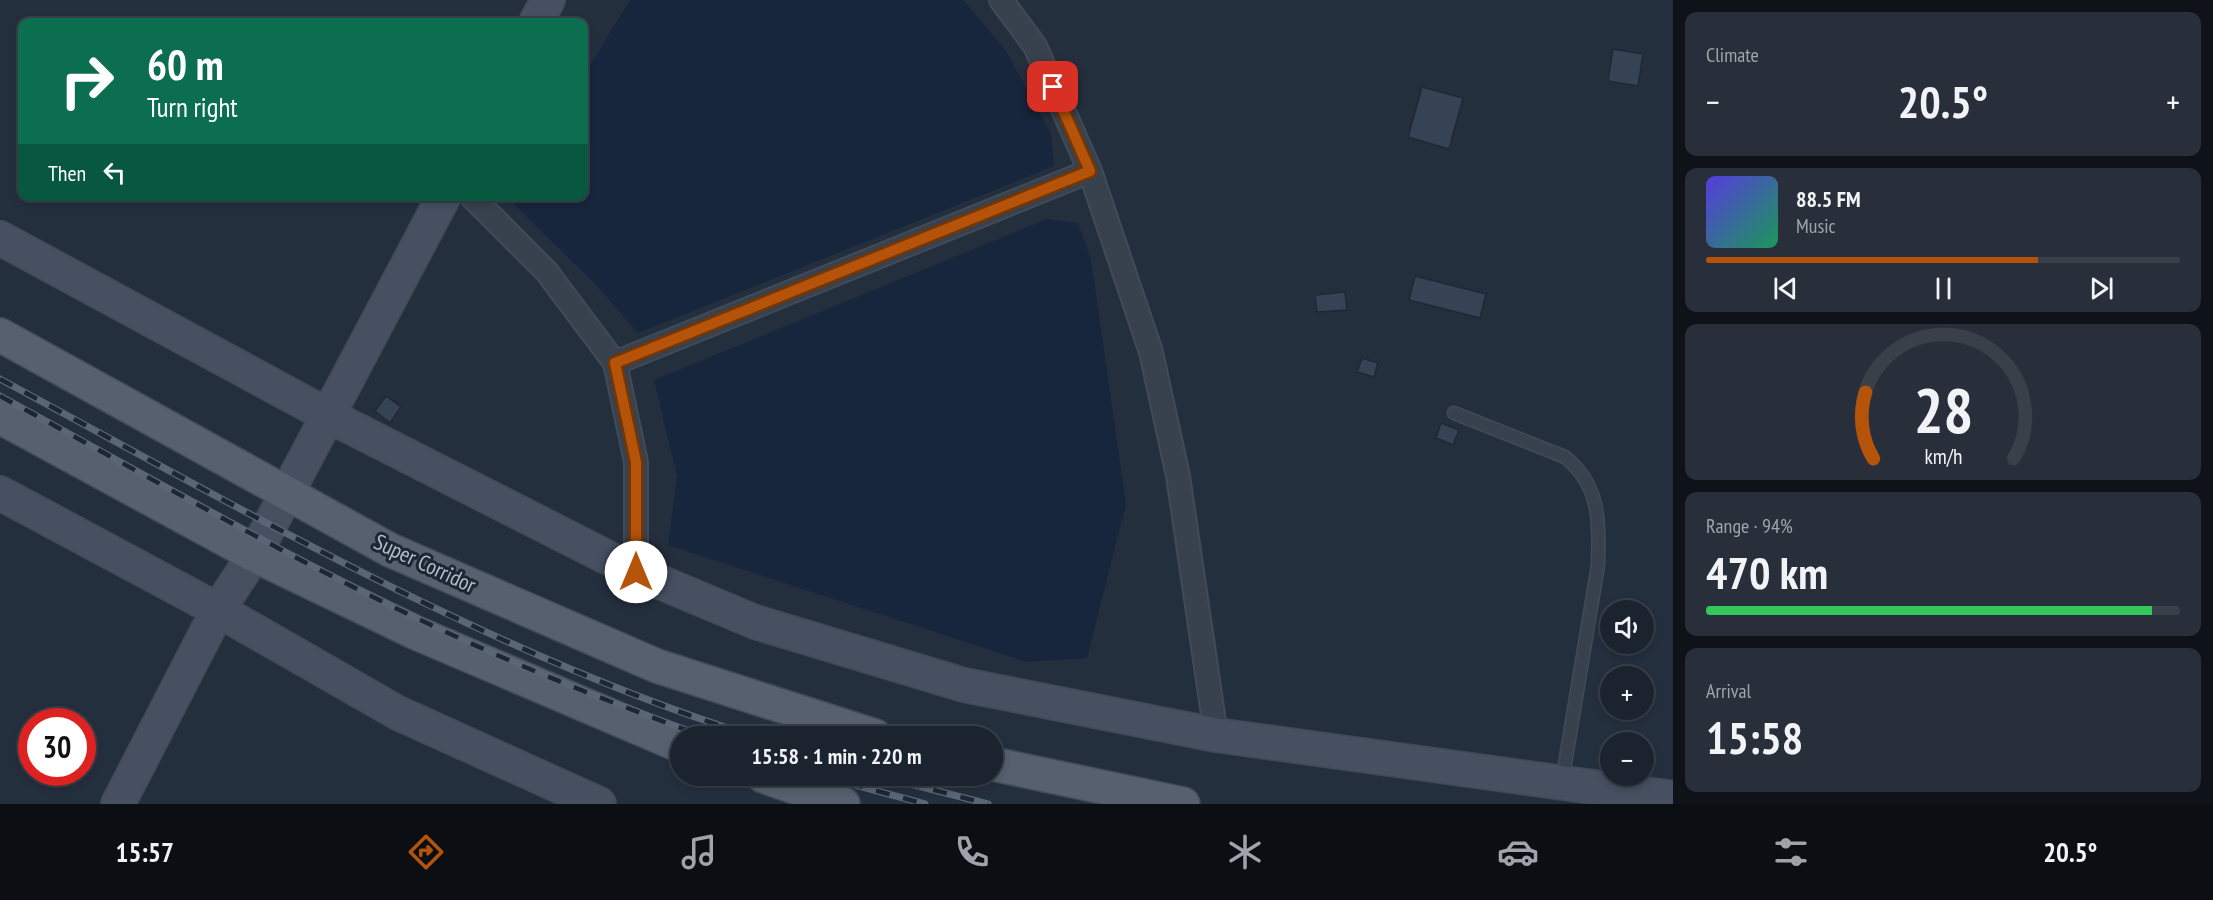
<!DOCTYPE html>
<html lang="en">
<head>
<meta charset="utf-8">
<style>
	:root { --surface:#1b232e; --page:#282f3a; --text:#f1f3f6; --muted:#a0a4aa; --line:#39404a; --accent:#b45309 }
	body { margin:0; font-family:"PT Sans Narrow",sans-serif; background:var(--page); color:var(--text); height:100vh; display:flex; flex-direction:column; font-size:22px; white-space:nowrap }
	* { box-sizing:border-box; margin:0 }
	p { font-size:20px; color:var(--muted) }
	.icon { flex:none; width:33px; height:33px; fill:none; stroke:currentColor; stroke-width:2; stroke-linecap:round; stroke-linejoin:round }
	.map { position:relative; flex:1; overflow:hidden }
	.drawer { display:flex; flex-direction:column; gap:12px; padding:12px; background:#0f1319; width:540px }
	.drawer>* { flex:none }
	.guide { position:absolute; left:18px; top:18px; width:570px; height:183px; border-radius:12px; box-shadow:0 3px 9px #0003,0 0 0 2px var(--line); background:#0b6e4f; color:#fff; overflow:hidden }
	.controls { position:absolute; left:1600px; top:600px; display:grid; gap:12px }
	.controls a { display:grid; place-items:center; width:54px; height:54px; border-radius:50%; background:var(--surface); box-shadow:0 3px 9px #0003,0 0 0 2px var(--line); font-size:30px }
	.speed { position:absolute; left:18px; top:708px; display:flex; gap:12px; font-size:30px; font-weight:700; text-align:center }
	.speed>* { display:grid; place-content:center; width:78px; height:78px; border-radius:50%; background:var(--surface); box-shadow:0 3px 9px #0003,0 0 0 2px var(--line); line-height:1 }
	.speed .limit { border:9px solid #d22; background:#fff; color:#111 }
	.pin { position:absolute; display:grid; place-items:center; width:51px; height:51px; color:#fff; margin:-26px; border-radius:12px; box-shadow:0 3px 9px #0006 }
	.me { position:absolute; width:66px; margin:-33px; rotate:0deg; stroke-linejoin:round; filter:drop-shadow(0 0 4px #0008) }
	.turn { display:flex; align-items:center; gap:21px; height:126px; padding:0 30px; font-size:27px }
	.turn .icon { width:78px; height:78px; stroke-width:2.5 }
	.turn b { display:block; font-size:42px; line-height:51px }
	.then { display:flex; align-items:center; height:57px; padding:0 30px; background:#0003; gap:12px; font-size:22px }
	.big { font-size:45px; font-weight:700; line-height:1.1 }
	.drawer .tile { flex:1; display:flex; flex-direction:column; justify-content:center; gap:9px; min-width:0; padding:0 21px; border-radius:12px; background:var(--page) }
	.drawer .dial { align-items:center; gap:0 }
	.dial svg { height:156px; overflow:visible; fill:none; stroke:var(--line); stroke-width:7; stroke-linecap:round; text-anchor:middle }
	.dial text { fill:var(--text); stroke:none }
	.song { display:flex; align-items:center; gap:18px }
	.cover { width:72px; height:72px; border-radius:9px; background:linear-gradient(135deg,hsl(250 70% 55%),hsl(150 70% 35%)) }
	.played { height:6px; border-radius:3px; background:linear-gradient(90deg,var(--accent) 70%,var(--line) 70%) }
	.keys { display:flex; justify-content:space-around; direction:ltr }
	.heat { display:flex; justify-content:space-between; align-items:center; font-size:33px; direction:ltr }
	.charge { height:9px; border-radius:4px; background:linear-gradient(90deg,#34c759 94%,var(--line) 0) }
	.trip { position:absolute; left:670px; top:726px; width:333px; height:60px; border-radius:30px; background:var(--surface); box-shadow:0 3px 9px #0003,0 0 0 2px var(--line); font-weight:700; line-height:60px; text-align:center }
	.dock { display:flex; height:96px; justify-content:space-around; align-items:center; background:#0b0e12; color:var(--muted) }
	.dock .icon { width:42px; height:42px }
	.dock .current { color:var(--accent) }
	.dock b { font-size:27px; color:var(--text) }
	main { display:flex; flex:1; min-height:0 }
	.map>svg:first-child { display:block }
</style>
</head>
<body>
<main>
<div class="map">
<svg width="1673" height="804" viewBox="0 0 1673 804">
	<rect width="100%" height="100%" fill="#242f3e"/>
	<path fill="#17263c" d="M630 0H963L1006 51 1051 134 1054 166 638 333 598 287 514 204 517 197 584 196V75Z
		M1047 219 1078 223 1091 260 1126 504 1087 658 1027 662 668 545 677 476 654 380Z"/>
	<path fill="#364354" stroke="#1f2835" stroke-width="1.5" d="M1613 49 1643 54 1638 86 1608 81Z
		M1422 87 1463 98 1449 149 1408 137Z
		M1415 276 1486 294 1480 318 1409 300Z
		M1345 292 1347 310 1317 312 1315 295Z
		M1362 358 1378 363 1374 377 1357 372Z
		M386 396 401 407 390 423 375 411Z
		M1441 423 1459 430 1453 445 1436 438Z"/>
	<g fill="none" stroke-linecap="round" stroke-linejoin="round">
		<defs>
			<path id="lane" d="M1454 413 1565 457C1601 486 1599 522 1598 565L1562 782"/>
			<path id="street" d="M1001 0 1035 46 1090 171 1151 352 1178 476 1216 735
				M471 196 546 271 615 363 1090 171
				M615 363 636 462V572"/>
			<path id="secondary" d="M536 22 548 0
				M0 238 329 416 636 572 755 622 964 685 1216 735 1673 798
				M0 493 218 610 398 713 599 804
				M118 804 218 610 254 555 287 493 444 196"/>
			<path id="primary" d="M0 335 390 550 657 666 875 736
				M0 417 254 555 414 632 681 746
				M993 764 1183 804
				M763 776 843 804"/>
		</defs>
		<use href="#lane" stroke="#414a57" stroke-width="15"/>
		<use href="#street" stroke="#414a57" stroke-width="26"/>
		<use href="#secondary" stroke="#414a57" stroke-width="36"/>
		<use href="#primary" stroke="#414a57" stroke-width="36"/>
		<use href="#lane" stroke="#38414e" stroke-width="12"/>
		<use href="#street" stroke="#38414e" stroke-width="22"/>
		<use href="#secondary" stroke="#465061" stroke-width="33"/>
		<use href="#primary" stroke="#56606e" stroke-width="33"/>
		<defs>
			<path id="rail" d="M0 379C244 510 486 652 752 736
				M0 396C161 483 320 577 488 651 558 682 631 710 703 736
				M822 776 925 804
				M879 776 988 804"/>
		</defs>
		<use href="#rail" stroke="#5a6575" stroke-width="7"/>
		<use href="#rail" stroke="#1d2633" stroke-width="4.5" stroke-dasharray="14" stroke-linecap="butt"/>
	</g>
	<g fill="none" stroke-linecap="round" stroke-linejoin="round">
		<defs>
			<path id="route" d="M636 572V462L615 363 1090 171 1053 87"/>
		</defs>
		<use href="#route" stroke="#753606" stroke-width="15"/>
		<use href="#route" stroke="#b45309" stroke-width="10"/>
	</g>
	<g text-anchor="middle" dominant-baseline="central" stroke-width="6" stroke-linejoin="round" paint-order="stroke">
		<g font-size="22" fill="#b4bcc9" stroke="#1d2633">
			<text transform="translate(425 563) rotate(25)">Super Corridor</text>
		</g>
	</g>
</svg>
<div class="controls">
<a><svg class="icon" aria-label="sound" viewBox="0 0 24 24"><path d="M4 9h4l5-4v14l-5-4H4zM17 9q2 3 0 6"/></svg></a>
<a>+</a>
<a>−</a>
</div>
<div class="speed"><div class="limit">30</div></div>
<div class="pin" style="left:1053px;top:87px;background:#d93025"><svg class="icon" aria-label="arrive" viewBox="0 0 24 24"><path d="M6 21V4h12l-3 4 3 4H6"/></svg></div>
<svg class="me" style="left:636px;top:572px" viewBox="-20 -20 40 40"><circle r="19" fill="#fff"/><path d="M0-13L10 11 0 6-10 11z" fill="#b45309"/></svg>
<div class="trip">15:58 · 1 min · 220 m</div>
<div class="guide">
<div class="turn"><svg class="icon" aria-label="right" viewBox="0 0 24 24"><path d="M7 20v-9h11M14 6l5 5-5 5"/></svg><div><b>60 m</b>Turn right</div></div>
<div class="then">Then<svg class="icon" aria-label="left" viewBox="0 0 24 24"><path d="M17 20v-9H6M10 6l-5 5 5 5"/></svg></div>
</div>
</div>
<section class="drawer">
<div class="tile"><p>Climate</p>
<div class="heat"><a>−</a><b class="big">20.5°</b><a>+</a></div>
</div>
<div class="tile">
<div class="song"><i class="cover"></i><div><b>88.5 FM</b><p>Music</p></div></div>
<div class="played"></div>
<div class="keys"><svg class="icon" aria-label="previous" viewBox="0 0 24 24"><path d="M18 5L8 12l10 7zM5 5v14"/></svg><svg class="icon" aria-label="pause" viewBox="0 0 24 24"><path d="M8 5v14M16 5v14"/></svg><svg class="icon" aria-label="next" viewBox="0 0 24 24"><path d="M6 5l10 7-10 7zM19 5v14"/></svg></div>
</div>
<div class="tile dial"><svg viewBox="0 0 100 80">
<path d="M14 69A42 42 0 1 1 86 69"/>
<path d="M14 69A42 42 0 0 1 10 35" stroke="#b45309"/>
<text x="50" y="56" font-size="32" font-weight="700">28</text>
<text x="50" y="72" font-size="11">km/h</text>
</svg></div>
<div class="tile"><p>Range · 94%</p><b class="big">470 km</b><div class="charge"></div></div>
<div class="tile"><p>Arrival</p><b class="big">15:58</b></div>
</section>
</main>
<nav class="dock">
<b>15:57</b>
<svg class="icon current" aria-label="directions" viewBox="0 0 24 24"><path d="M12 3l9 9-9 9-9-9zM9 14v-3h6M13 9l2 2-2 2"/></svg>
<svg class="icon" aria-label="music" viewBox="0 0 24 24"><path d="M9 18V5l10-2v13"/><circle cx="6" cy="18" r="3"/><circle cx="16" cy="16" r="3"/></svg>
<svg class="icon" aria-label="phone" viewBox="0 0 24 24"><path d="M5 4h4l2 5-3 2q2 4 5 5l2-3 5 2v4C11 20 4 13 5 4z"/></svg>
<svg class="icon" aria-label="climate" viewBox="0 0 24 24"><path d="M12 3v18M4 7l16 10M4 17L20 7"/></svg>
<svg class="icon" aria-label="car" viewBox="0 0 24 24"><path d="M5 17H2v-5l4-1 3-4h7l3 4 3 1v5h-3M9 17h6M6 11h13"/><circle cx="7" cy="17" r="2"/><circle cx="17" cy="17" r="2"/></svg>
<svg class="icon" aria-label="filters" viewBox="0 0 24 24"><path d="M4 7h16M4 17h16"/><circle cx="9" cy="7" r="2"/><circle cx="15" cy="17" r="2"/></svg>
<b>20.5°</b>
</nav>
</body>
</html>
